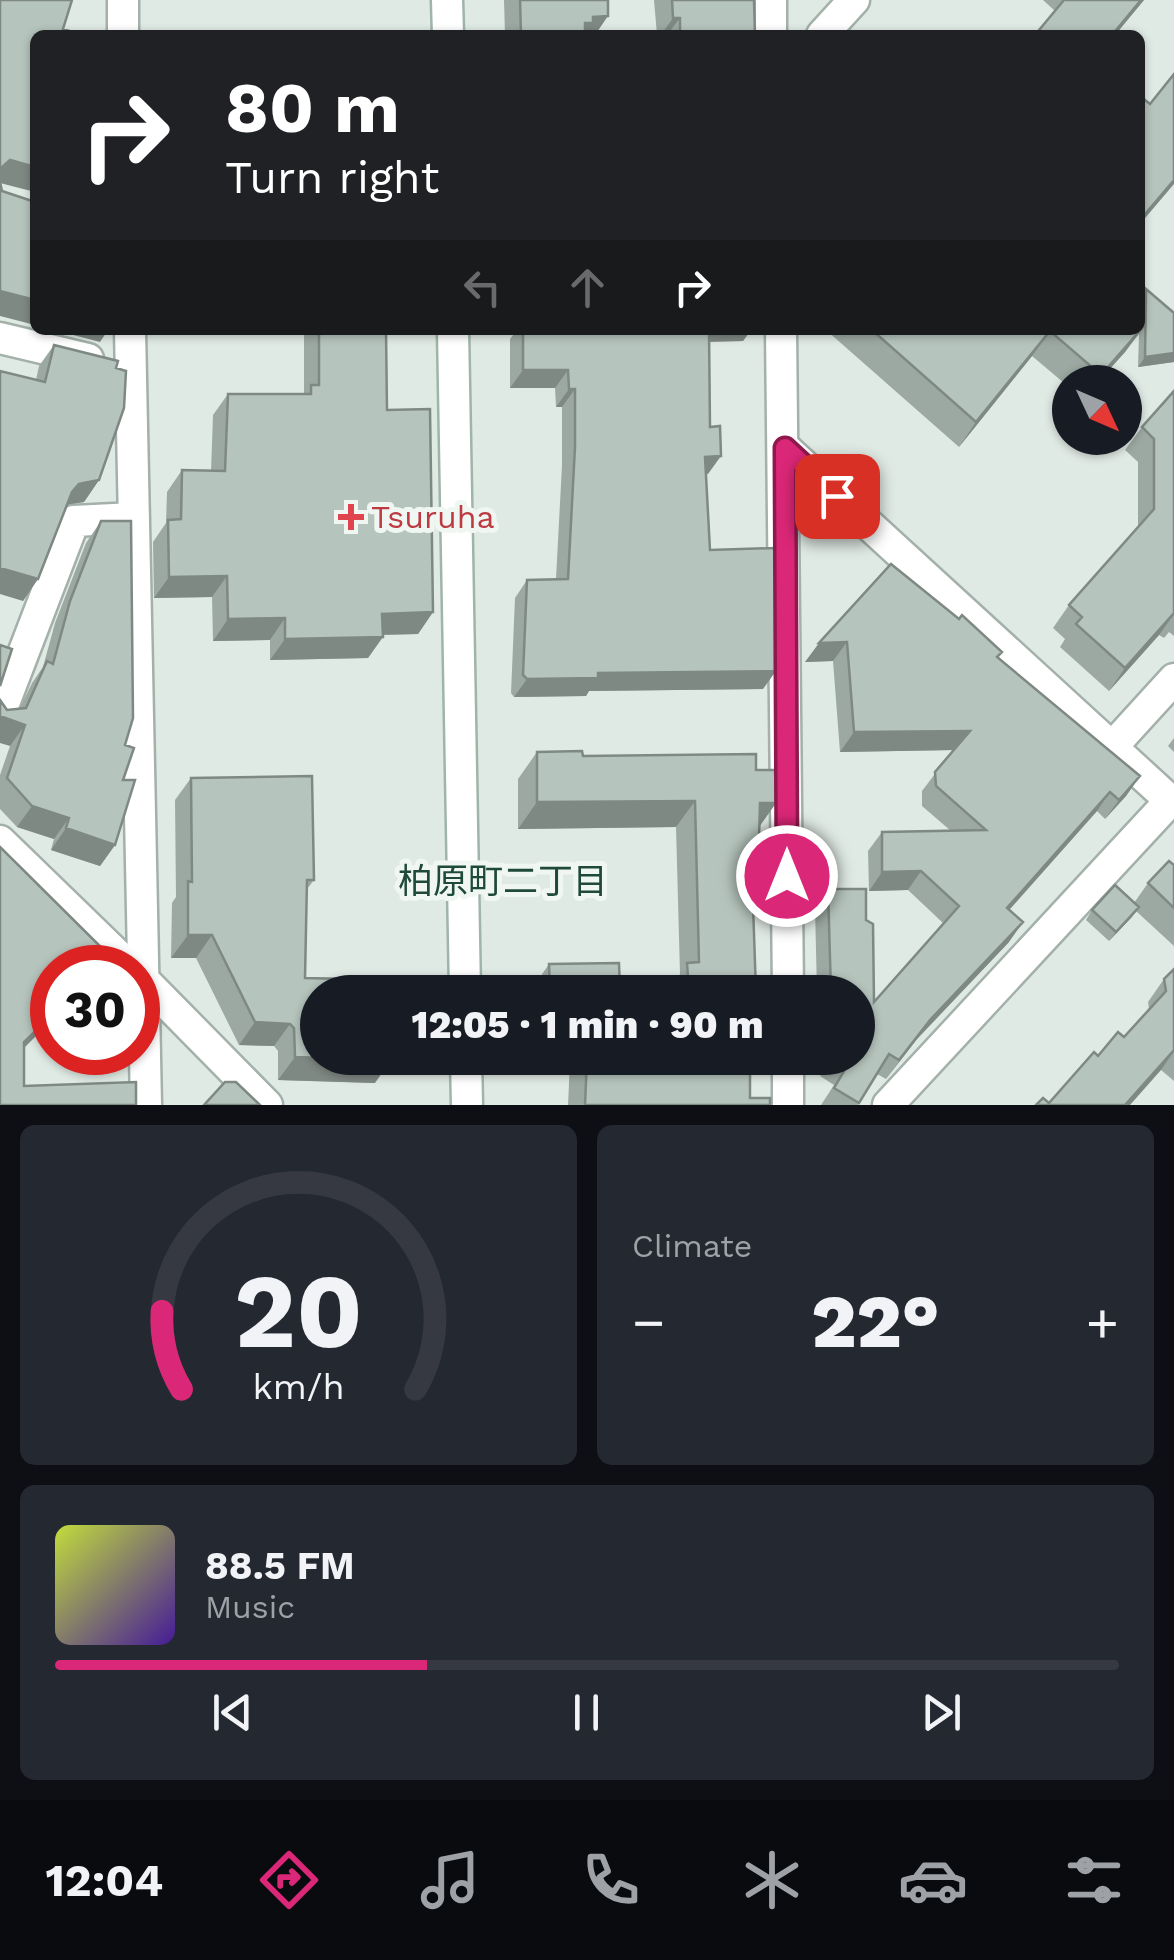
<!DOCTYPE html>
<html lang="en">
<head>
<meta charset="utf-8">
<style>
	:root { --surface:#171b24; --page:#242831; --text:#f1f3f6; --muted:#9ea1a6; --line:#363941; --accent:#db2777 }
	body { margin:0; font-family:"Work Sans","Noto Sans JP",sans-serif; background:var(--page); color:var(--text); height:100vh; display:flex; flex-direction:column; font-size:38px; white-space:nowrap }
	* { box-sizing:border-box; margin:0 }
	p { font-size:32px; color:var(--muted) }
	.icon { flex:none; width:55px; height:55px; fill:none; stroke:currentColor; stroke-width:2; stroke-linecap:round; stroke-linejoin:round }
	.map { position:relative; height:1105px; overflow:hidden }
	.drawer { display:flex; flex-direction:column; gap:20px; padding:20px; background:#0d0f14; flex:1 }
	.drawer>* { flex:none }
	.top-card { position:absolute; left:30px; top:30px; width:1115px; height:305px; border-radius:15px; box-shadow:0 2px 8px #0004; background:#202124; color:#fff; overflow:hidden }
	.needle { width:65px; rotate:134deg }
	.buttons { position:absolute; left:1052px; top:365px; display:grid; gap:20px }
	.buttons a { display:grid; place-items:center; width:90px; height:90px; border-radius:50%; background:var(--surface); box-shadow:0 2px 8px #0004; font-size:50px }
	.speed { position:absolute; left:30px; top:945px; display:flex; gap:20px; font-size:50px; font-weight:700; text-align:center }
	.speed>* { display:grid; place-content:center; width:130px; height:130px; border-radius:50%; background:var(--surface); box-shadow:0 2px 8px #0004; line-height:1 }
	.speed .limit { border:15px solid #d22; background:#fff; color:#111 }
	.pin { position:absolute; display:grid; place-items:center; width:85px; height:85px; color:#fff; margin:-42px; border-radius:20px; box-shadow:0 5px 15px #0006 }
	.me { position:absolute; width:110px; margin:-55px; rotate:0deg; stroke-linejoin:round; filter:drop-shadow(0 0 8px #0008) }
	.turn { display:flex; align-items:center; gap:35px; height:210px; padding:0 30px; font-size:45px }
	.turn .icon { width:130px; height:130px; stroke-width:2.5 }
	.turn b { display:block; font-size:70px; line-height:85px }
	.lanes { display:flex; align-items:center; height:95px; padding:0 30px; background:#0003; justify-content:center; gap:50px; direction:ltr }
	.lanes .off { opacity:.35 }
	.big { font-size:75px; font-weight:800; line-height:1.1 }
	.drawer .card { flex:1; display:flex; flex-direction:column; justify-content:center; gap:15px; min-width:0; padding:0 35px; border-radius:15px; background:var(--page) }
	.drawer .dial { align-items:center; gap:0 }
	.dial svg { height:260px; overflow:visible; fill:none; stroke:var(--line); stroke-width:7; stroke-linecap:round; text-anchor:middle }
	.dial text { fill:var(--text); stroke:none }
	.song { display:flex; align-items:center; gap:30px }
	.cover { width:120px; height:120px; border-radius:15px; background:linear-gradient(135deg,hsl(70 70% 55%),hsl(260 70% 35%)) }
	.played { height:10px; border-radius:5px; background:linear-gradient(90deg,var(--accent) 35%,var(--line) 35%) }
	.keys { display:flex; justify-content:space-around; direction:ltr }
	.heat { display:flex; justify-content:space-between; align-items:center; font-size:55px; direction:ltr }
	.drawer .tiles { flex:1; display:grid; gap:20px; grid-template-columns:1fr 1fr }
	.card:last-child { grid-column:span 2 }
	.trip { position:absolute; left:300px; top:975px; width:575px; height:100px; border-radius:50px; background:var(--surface); box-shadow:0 2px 8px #0004; font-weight:800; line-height:100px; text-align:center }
	.tab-bar { display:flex; height:160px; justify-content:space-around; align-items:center; background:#090b0e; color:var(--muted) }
	.tab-bar .icon { width:70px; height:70px }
	.tab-bar .current { color:var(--accent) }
	.tab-bar b { font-size:45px; color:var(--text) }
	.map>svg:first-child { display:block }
</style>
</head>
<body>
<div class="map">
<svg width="1174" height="1105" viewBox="0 0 1174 1105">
	<rect width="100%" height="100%" fill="#e0eae4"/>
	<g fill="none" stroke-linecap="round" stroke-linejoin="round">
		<defs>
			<path id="minor" d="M123 0V35
				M771 0V35
				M822 35 854 0
				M130 330 146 1105
				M781 330 788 992
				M0 338 88 359
				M785 448 1174 804
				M0 714 74 521 134 518
				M1112 747 1174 679
				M0 841 131 968
				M138 974 267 1105
				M788 1058V1105
				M888 1105 1170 801"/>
			<path id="secondary" d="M447 0 448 35
				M453 330 465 992
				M466 1058 467 1105"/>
		</defs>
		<use href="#minor" stroke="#a3b1aa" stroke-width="35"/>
		<use href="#secondary" stroke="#a0b5a9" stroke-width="35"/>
		<use href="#minor" stroke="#fff" stroke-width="30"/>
		<use href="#secondary" stroke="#fff" stroke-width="30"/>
	</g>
	<path fill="#9ca9a2" d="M504 0H608L595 35H505Z
		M654 0H754L755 35H657Z
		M1043 0H1144L1115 35 1055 11Z
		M1146 289 1174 362 1138 367 1139 334 1125 352 1098 382H1070V388L1032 356 959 447 826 330H1140V297Z
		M304 330H386L387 410 433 612 418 634 383 635 368 658 270 660V640L213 641 212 597 154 598 153 542 166 523 167 492 182 470 211 471 213 415 228 394H304Z
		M517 330H751L743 341 709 342 708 474H706L710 550 763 689 589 691 586 696 514 697 511 693 515 598 527 580 556 579 562 465V407H556L555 388H510V339Z
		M54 345 116 368 99 480 84 502 67 505 38 579 23 601 36 380 39 366Z
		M1174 391V636L1169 632 1164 638 1159 635 1109 691 1060 647 1065 639 1053 628 1069 605 1138 527V462L1125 450 1142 427Z
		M101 521 125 745 123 780 115 845 100 866 51 850 54 839 17 827 0 809V775L10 746 7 710 20 708 32 683 43 667 55 623 86 543Z
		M891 564 998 657 1140 776 1126 796 1105 819 1097 811 1009 910V942L917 1039 886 1079 877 1074 858 1105H821L834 1085 820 1076 832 1058H858V992H817L815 908 828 889 866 920 874 1002 943 923 908 890 869 891 868 851 882 832 951 831 922 806V791L953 750 840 752 833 661 805 662Z
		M1174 738V752L1168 746Z
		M537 752 756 770 776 803 759 826 751 851 756 992H669L668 990 680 974 676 827 518 829V779Z
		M191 778 314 880 307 889 305 978 375 1083 278 1080V1051L274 1046 239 1045 196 958H171L172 903 176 897 175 800Z
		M1174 865V946L1136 911 1109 941 1086 920 1092 910 1134 903 1148 883Z
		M549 964 620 992H530Z
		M1174 969V1081L1161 1070 1049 1103 1098 1056 1124 1037 1149 1009 1148 1002 1164 979Z
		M532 1058H750V1098L770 1105H568L570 1061 532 1062Z"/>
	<path fill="#7f8984" d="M1141 0H1144L1115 35H1112Z
		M608 16 595 35H519L521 33 585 23 593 17Z
		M673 18H680L667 35H661Z
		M10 160 35 167V192L0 183V169Z
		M1174 180V184L1140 224V220Z
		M0 291 35 300V325L0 316Z
		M1143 327 1125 352 1098 382H1095Z
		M54 330H108L100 342Z
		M705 330H751L743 341 697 342Z
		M1050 331 1032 356 959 447 976 422Z
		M1174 353V362L1138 367 1145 357Z
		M523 370H568L555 388H510Z
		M569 389H575L562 407H556Z
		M721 456 708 474 692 475 705 457Z
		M99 480 84 502 64 505 79 484Z
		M0 568 38 579 23 601 0 594Z
		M227 576 212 597 154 598 169 577Z
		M433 612 418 634 367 635 382 614Z
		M1174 614 1159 635 1109 691 1125 668Z
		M285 618 270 640 213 641 228 619Z
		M383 637 368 658 270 660 285 639Z
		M847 642 833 661 805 662 819 643Z
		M776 671 763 689 589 691 586 696 514 697 527 679 598 673Z
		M0 716 25 725 10 746 0 743Z
		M970 731 956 750 840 752 854 732Z
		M1140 776 1126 796 1105 819 1119 800Z
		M1110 792 1097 811 994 927 1007 908Z
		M695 801 676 827 518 829 537 802Z
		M760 803H776L757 830Z
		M32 806 69 818 54 839 17 827Z
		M66 828 115 845 100 866 51 850Z
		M921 871 908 890 869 891 882 872Z
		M1139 907 1132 917 1109 941 1116 932Z
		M1023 922 1009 942 917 1039 886 1079 930 1020Z
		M188 935H212L196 958H171Z
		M52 1015V1032L39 1033 11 1061 24 1042Z
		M255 1022 290 1024 274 1046 239 1045Z
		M1174 1051 1161 1070 1130 1105H1125Z
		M295 1057 391 1060 375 1083 278 1080Z
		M535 1058H572L570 1061 532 1062Z"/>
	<path fill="#b5c4bc" stroke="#7f8984" stroke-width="2.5" d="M0 0H72L63 29 82 35H35V167L10 160 0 169Z
		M520 0H608V16L593 17V23H585V35L521 33Z
		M672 0H754L755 35H680V18H673Z
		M1064 0H1141L1112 35H1035Z
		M1174 74V180L1140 220V96L1150 104Z
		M0 182 2 191 35 202V300L0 291Z
		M1146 289 1174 313V353L1145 357Z
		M1140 325 1143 327 1101 375 1050 331 976 422 872 330H1140Z
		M319 330H386L387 410 430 409 433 612 382 614 383 637 285 639V618L228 619 227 576 169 577 168 520 181 519 182 470 225 471 228 394H311V385H319Z
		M523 330H709L710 427 720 426 721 456 705 457 710 550 775 548 776 671 598 673V678L527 679 523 675 527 580 568 579 575 447V389H569L568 370H523Z
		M54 345 118 361 116 368 126 371 124 408 99 480 79 484 72 492 38 579 0 568V371L45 382Z
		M1174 391V613L1125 668 1076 624 1082 617 1069 605 1154 509V439L1142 427Z
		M101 521H131L133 718 125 745 134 748 123 780H135L115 845 66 828 69 818 32 806 7 778 25 725 0 716V700L7 710 26 708 47 661 53 664 70 601Z
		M891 564 959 619 962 615 1002 652 997 657 1140 776 1119 800 1110 792 1007 908 1023 922 930 1020 899 1060 889 1054 859 1103 834 1088 847 1066 834 1058H858V992H831L828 889H866V920L873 924 874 1002 959 906 921 871 882 872V832L986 830 936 786 935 772 970 731 854 732 847 642 819 643Z
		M0 645 12 649 0 686Z
		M582 751 583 756 756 754V770H775L776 803H760L759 840 751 847 756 992H689L687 963 699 962 695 801 537 802V752Z
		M312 776 314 880H307L305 978 395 980 394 992H318V1058H392L391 1060 295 1057 294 1028 290 1024 255 1022 212 935H188V881L192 882 191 778Z
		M0 847 122 968H52V1015L24 1042V1086L136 1082V1105H0Z
		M1169 861 1174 865V908L1148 883Z
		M1115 885 1139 907 1116 932 1092 910Z
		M619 963 620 992H550L549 964Z
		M1174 969V1050L1125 1105H1036L1043 1098 1049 1103 1094 1052 1098 1056 1118 1032 1124 1037 1166 991 1164 979Z
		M587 1058H750V1098H770V1105H585Z
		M225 1082H236L260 1105H204Z"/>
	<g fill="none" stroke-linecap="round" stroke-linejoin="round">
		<defs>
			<path id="route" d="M787 876 785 448 837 496"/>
		</defs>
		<use href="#route" stroke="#8e194d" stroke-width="25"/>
		<use href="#route" stroke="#db2777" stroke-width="18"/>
	</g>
	<path fill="#e0444e" stroke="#f0f7f2" stroke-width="4" d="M346 502h10v10h10v10h-10v10h-10v-10h-10v-10h10z"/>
	<g text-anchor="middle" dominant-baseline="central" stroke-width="10" stroke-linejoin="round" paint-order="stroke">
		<g font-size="32" fill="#be3a42" stroke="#f0f7f2" text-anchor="start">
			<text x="371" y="517">Tsuruha</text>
		</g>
		<g font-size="35" fill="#1f4938" stroke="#f0f7f2">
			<text x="503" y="881">柏原町二丁目</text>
		</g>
	</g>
</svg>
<div class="buttons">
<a><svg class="needle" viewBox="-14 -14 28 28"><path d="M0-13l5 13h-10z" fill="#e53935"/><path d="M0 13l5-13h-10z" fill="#9ea1a6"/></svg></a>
</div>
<div class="speed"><div class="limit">30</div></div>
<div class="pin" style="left:837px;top:496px;background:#d93025"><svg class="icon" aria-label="arrive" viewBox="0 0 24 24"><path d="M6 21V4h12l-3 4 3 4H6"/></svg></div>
<svg class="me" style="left:787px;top:876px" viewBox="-20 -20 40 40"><circle r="17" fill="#db2777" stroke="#fff" stroke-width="3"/><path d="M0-11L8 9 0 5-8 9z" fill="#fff"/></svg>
<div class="trip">12:05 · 1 min · 90 m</div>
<div class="top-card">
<div class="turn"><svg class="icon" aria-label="right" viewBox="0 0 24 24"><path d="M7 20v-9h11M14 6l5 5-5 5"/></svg><div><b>80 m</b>Turn right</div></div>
<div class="lanes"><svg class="icon off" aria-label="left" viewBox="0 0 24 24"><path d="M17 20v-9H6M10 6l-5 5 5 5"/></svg><svg class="icon off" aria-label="ahead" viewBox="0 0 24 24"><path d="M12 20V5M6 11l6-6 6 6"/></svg><svg class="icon" aria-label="right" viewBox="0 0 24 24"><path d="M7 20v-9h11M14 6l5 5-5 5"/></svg></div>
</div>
</div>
<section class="drawer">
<div class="tiles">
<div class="card dial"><svg viewBox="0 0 100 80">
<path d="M14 69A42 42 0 1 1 86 69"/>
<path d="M14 69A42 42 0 0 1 8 45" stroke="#db2777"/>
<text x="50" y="56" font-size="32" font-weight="700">20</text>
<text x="50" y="72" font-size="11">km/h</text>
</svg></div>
<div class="card"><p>Climate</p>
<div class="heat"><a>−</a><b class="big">22°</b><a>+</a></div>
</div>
<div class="card">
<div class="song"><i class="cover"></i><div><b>88.5 FM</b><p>Music</p></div></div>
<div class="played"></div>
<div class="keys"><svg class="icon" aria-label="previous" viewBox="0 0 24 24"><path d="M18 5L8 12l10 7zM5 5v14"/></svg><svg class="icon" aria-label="pause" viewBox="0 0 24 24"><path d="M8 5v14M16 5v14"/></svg><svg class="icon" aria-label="next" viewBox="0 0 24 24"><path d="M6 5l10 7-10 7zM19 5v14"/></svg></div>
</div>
</div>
</section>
<nav class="tab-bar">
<b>12:04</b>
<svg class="icon current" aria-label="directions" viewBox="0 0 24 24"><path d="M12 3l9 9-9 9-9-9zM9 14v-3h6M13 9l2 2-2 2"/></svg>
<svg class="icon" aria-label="music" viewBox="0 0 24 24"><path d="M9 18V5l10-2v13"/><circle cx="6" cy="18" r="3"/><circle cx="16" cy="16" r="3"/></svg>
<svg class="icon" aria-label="phone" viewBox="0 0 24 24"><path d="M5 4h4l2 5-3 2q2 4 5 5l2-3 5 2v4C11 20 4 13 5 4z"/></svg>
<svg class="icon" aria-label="climate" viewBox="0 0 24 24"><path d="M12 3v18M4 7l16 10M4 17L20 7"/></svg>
<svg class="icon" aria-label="car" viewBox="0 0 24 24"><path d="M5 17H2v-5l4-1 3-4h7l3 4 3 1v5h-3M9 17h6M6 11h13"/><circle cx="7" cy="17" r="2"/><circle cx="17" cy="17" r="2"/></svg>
<svg class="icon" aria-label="filters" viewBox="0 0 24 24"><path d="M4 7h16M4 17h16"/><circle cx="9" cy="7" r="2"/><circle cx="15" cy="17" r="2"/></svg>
</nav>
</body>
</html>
